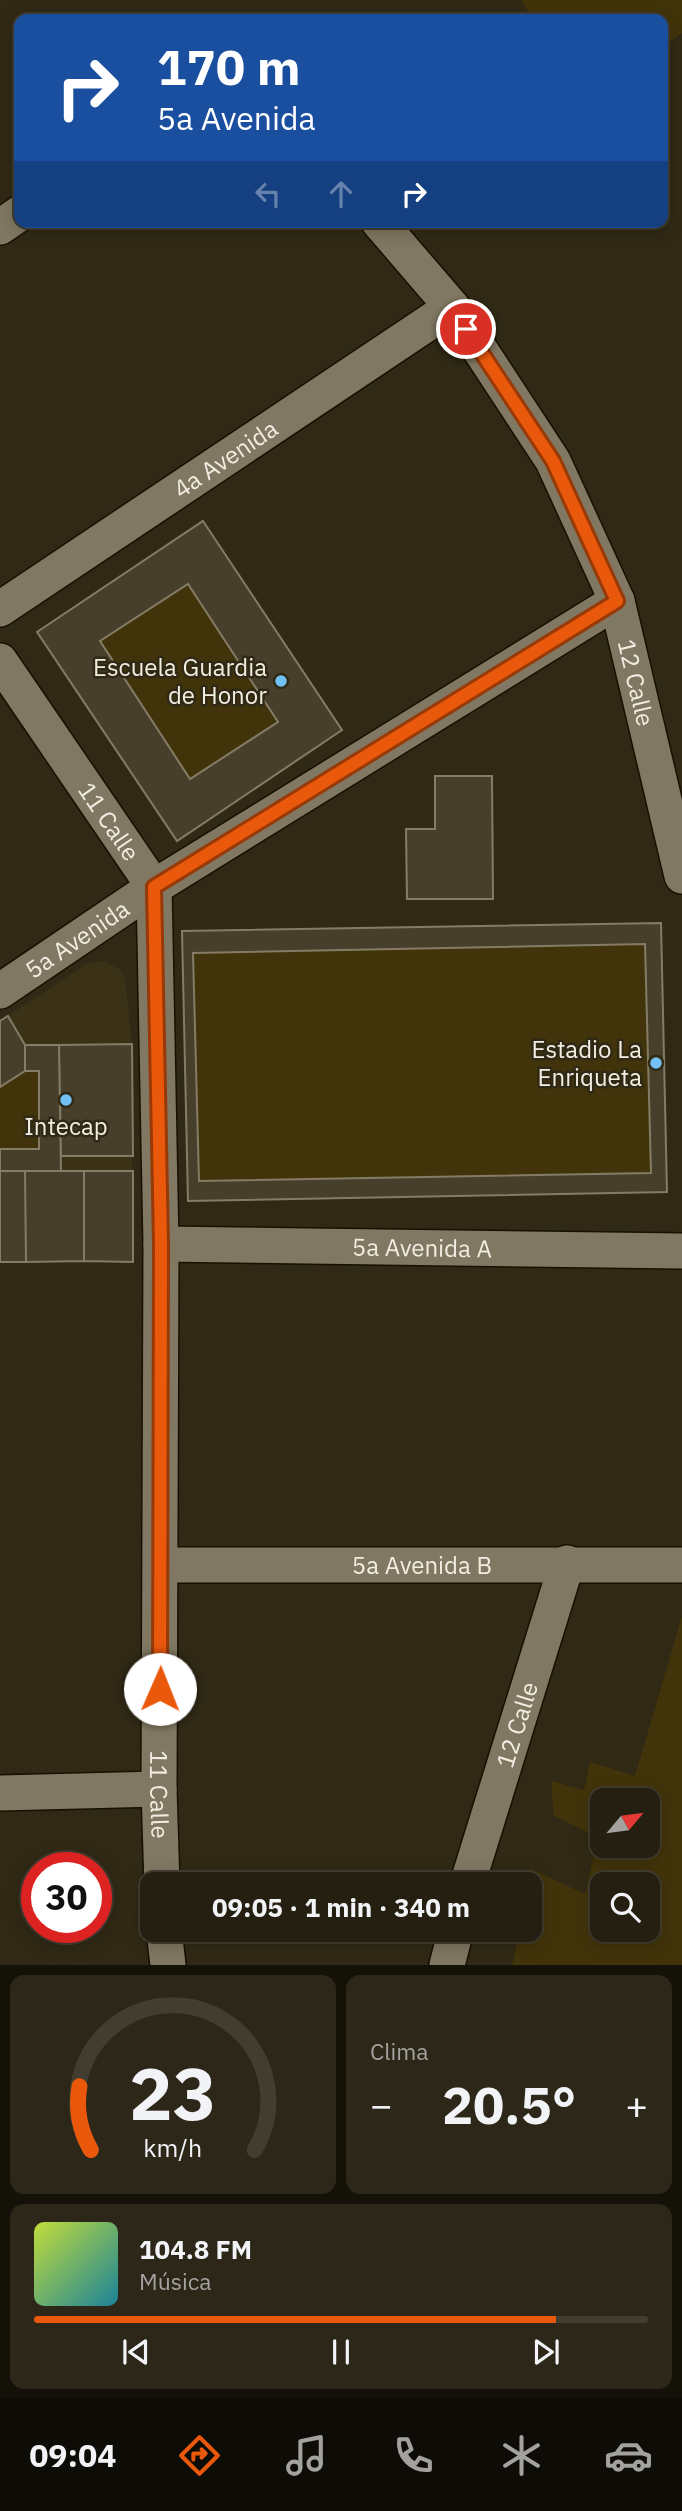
<!DOCTYPE html>
<html lang="es">
<head>
<meta charset="utf-8">
<style>
	:root { --surface:#241f10; --page:#2c2719; --text:#f1f3f6; --muted:#a3a29f; --line:#413d30; --accent:#ea580c }
	body { margin:0; font-family:"IBM Plex Sans",sans-serif; background:var(--page); color:var(--text); height:100vh; display:flex; flex-direction:column; font-size:26px; white-space:nowrap }
	* { box-sizing:border-box; margin:0 }
	p { font-size:23px; color:var(--muted) }
	.icon { flex:none; width:38px; height:38px; fill:none; stroke:currentColor; stroke-width:2; stroke-linecap:round; stroke-linejoin:round }
	.map { position:relative; height:1965px; overflow:hidden }
	.drawer { display:flex; flex-direction:column; gap:10px; padding:10px; background:#141109; flex:1 }
	.drawer>* { flex:none }
	.top-card { position:absolute; left:14px; top:14px; width:654px; height:214px; border-radius:14px; box-shadow:0 4px 18px #0003,0 0 0 2px var(--line); background:#1a4fa0; color:#fff; overflow:hidden }
	.needle { width:46px; rotate:61deg }
	.tools { position:absolute; left:590px; top:1788px; display:grid; gap:14px }
	.tools a { display:grid; place-items:center; width:70px; height:70px; border-radius:14px; background:var(--surface); box-shadow:0 4px 18px #0003,0 0 0 2px var(--line); font-size:35px }
	.speed { position:absolute; left:21px; top:1852px; display:flex; gap:14px; font-size:35px; font-weight:700; text-align:center }
	.speed>* { display:grid; place-content:center; width:91px; height:91px; border-radius:50%; background:var(--surface); box-shadow:0 4px 18px #0003,0 0 0 2px var(--line); line-height:1 }
	.speed .limit { border:10px solid #d22; background:#fff; color:#111 }
	.pin { position:absolute; display:grid; place-items:center; width:60px; height:60px; color:#fff; margin:-30px; border:4px solid #fff; border-radius:50%; box-shadow:0 2px 7px #0007 }
	.me { position:absolute; width:77px; margin:-38px; rotate:1deg; stroke-linejoin:round; filter:drop-shadow(0 0 5px #0008) }
	.turn { display:flex; align-items:center; gap:24px; height:147px; padding:0 28px; font-size:32px }
	.turn .icon { width:91px; height:91px; stroke-width:2.5 }
	.turn b { display:block; font-size:49px; line-height:60px }
	.lanes { display:flex; align-items:center; height:66px; padding:0 28px; background:#0003; justify-content:center; gap:35px; direction:ltr }
	.lanes .off { opacity:.35 }
	.big { font-size:52px; font-weight:800; line-height:1.1 }
	.drawer .card { flex:1; display:flex; flex-direction:column; justify-content:center; gap:10px; min-width:0; padding:0 24px; border-radius:14px; background:var(--page) }
	.drawer .dial { align-items:center; gap:0 }
	.dial svg { height:182px; overflow:visible; fill:none; stroke:var(--line); stroke-width:7; stroke-linecap:round; text-anchor:middle }
	.dial text { fill:var(--text); stroke:none }
	.song { display:flex; align-items:center; gap:21px }
	.cover { width:84px; height:84px; border-radius:10px; background:linear-gradient(135deg,hsl(70 70% 55%),hsl(190 70% 35%)) }
	.played { height:7px; border-radius:4px; background:linear-gradient(90deg,var(--accent) 85%,var(--line) 85%) }
	.keys { display:flex; justify-content:space-around; direction:ltr }
	.heat { display:flex; justify-content:space-between; align-items:center; font-size:38px; direction:ltr }
	.drawer .tiles { flex:1; display:grid; gap:10px; grid-template-columns:1fr 1fr }
	.card:last-child { grid-column:span 2 }
	.trip { position:absolute; left:140px; top:1872px; width:402px; height:70px; border-radius:14px; background:var(--surface); box-shadow:0 4px 18px #0003,0 0 0 2px var(--line); font-weight:800; line-height:70px; text-align:center }
	.tabs { display:flex; height:112px; justify-content:space-around; align-items:center; background:#0e0c06; color:var(--muted) }
	.tabs .icon { width:49px; height:49px }
	.tabs .current { color:var(--accent) }
	.tabs b { font-size:32px; color:var(--text) }
	.map>svg:first-child { display:block }
</style>
</head>
<body>
<div class="map">
<svg width="682" height="1965" viewBox="0 0 682 1965">
	<rect width="100%" height="100%" fill="#302915"/>
	<path fill="#3b3116" d="M105 961 119 969 125 976 132 1044 133 1262H0V1021L88 963Z"/>
	<path fill="#42340a" fill-rule="evenodd" d="M521 0H682V33L663 47V19H533Z
		M188 584 278 722 190 779 100 641Z
		M645 944 651 1173 199 1181 193 953Z
		M25 1071H39V1149H0V1087Z
		M682 1616V1965H512L520 1930H530L531 1869 585 1894 598 1837 554 1816 551 1781 584 1790 590 1762 635 1776ZM602 1801H648V1846H602ZM602 1885H648V1930H602Z"/>
	<path fill="#473f2b" stroke="#857c66" stroke-width="2" fill-rule="evenodd" d="M203 521 342 730 177 841 37 632ZM188 584 278 722 190 779 100 641Z
		M435 776H492L493 899H407L406 829H435Z
		M661 923 667 1192 188 1201 182 931ZM645 944 651 1173 199 1181 193 953Z
		M8 1016 25 1045V1071L0 1087V1021Z
		M132 1044 133 1156H61L59 1045Z
		M25 1045H59L61 1171H0V1149H39V1071H25Z
		M0 1171H25L26 1262H0Z
		M25 1171H84V1261L26 1262Z
		M84 1171H133V1262L84 1261Z"/>
	<g fill="none" stroke-linecap="round" stroke-linejoin="round">
		<defs>
			<g id="street">
				<path id="s1" d="M379 222 452 307 553 461 617 601 682 876"/>
				<path d="M0 227 19 214"/>
				<path id="s2" d="M0 609 452 307"/>
				<path id="s3" d="M0 661 154 887 161 1244 159 1789 162 1885"/>
				<path id="s4" d="M0 991 154 887 617 601"/>
				<path id="s5" d="M161 1244 682 1251"/>
				<path id="s6" d="M161 1565H682"/>
				<path d="M0 1793 159 1789"/>
				<path id="s7" d="M467 1885 567 1563"/>
				<path d="M164 1930 168 1965"/>
				<path d="M447 1965 456 1930"/>
			</g>
		</defs>
		<use href="#street" stroke="#181101" stroke-width="38"/>
		<use href="#street" stroke="#807862" stroke-width="35"/>
	</g>
	<g fill="none" stroke-linecap="round" stroke-linejoin="round">
		<defs>
			<path id="route" d="M160 1689 161 1244 154 887 617 601 553 461 466 329"/>
		</defs>
		<use href="#route" stroke="#983908" stroke-width="18"/>
		<use href="#route" stroke="#ea580c" stroke-width="12"/>
	</g>
	<g fill="#72c1f5" stroke="#302915" stroke-width="2.5">
		<circle cx="281" cy="681" r="7"/>
		<circle cx="656" cy="1063" r="7"/>
		<circle cx="66" cy="1100" r="7"/>
	</g>
	<g text-anchor="middle" dominant-baseline="central" stroke-width="5" stroke-linejoin="round" paint-order="stroke">
		<g font-size="24" fill="#f2ede1" stroke="#302915">
			<text stroke="none"><textPath href="#s2" startOffset="271">4a Avenida</textPath></text>
			<text stroke="none"><textPath href="#s1" startOffset="534">12 Calle</textPath></text>
			<text stroke="none"><textPath href="#s3" startOffset="194">11 Calle</textPath></text>
			<text stroke="none"><textPath href="#s4" startOffset="93">5a Avenida</textPath></text>
			<text stroke="none"><textPath href="#s5" startOffset="261">5a Avenida A</textPath></text>
			<text stroke="none"><textPath href="#s6" startOffset="261">5a Avenida B</textPath></text>
			<text stroke="none"><textPath href="#s7" startOffset="168">12 Calle</textPath></text>
			<text stroke="none"><textPath href="#s3" startOffset="1181">11 Calle</textPath></text>
		</g>
		<g font-size="24" fill="#f2ede1" stroke="#302915" text-anchor="end">
			<text x="267" y="667">Escuela Guardia<tspan x="267" dy="28">de Honor</tspan></text>
			<text x="642" y="1049">Estadio La<tspan x="642" dy="28">Enriqueta</tspan></text>
			<text x="66" y="1126" text-anchor="middle">Intecap</text>
		</g>
	</g>
</svg>
<div class="tools">
<a><svg class="needle" viewBox="-14 -14 28 28"><path d="M0-13l5 13h-10z" fill="#e53935"/><path d="M0 13l5-13h-10z" fill="#a3a29f"/></svg></a>
<a><svg class="icon" aria-label="search" viewBox="0 0 24 24"><circle cx="10" cy="10" r="6"/><path d="M15 15l6 6"/></svg></a>
</div>
<div class="speed"><div class="limit">30</div></div>
<div class="pin" style="left:466px;top:329px;background:#d93025"><svg class="icon" aria-label="arrive" viewBox="0 0 24 24"><path d="M6 21V4h12l-3 4 3 4H6"/></svg></div>
<svg class="me" style="left:160px;top:1689px" viewBox="-20 -20 40 40"><circle r="19" fill="#fff"/><path d="M0-13L10 11 0 6-10 11z" fill="#ea580c"/></svg>
<div class="trip">09:05 · 1 min · 340 m</div>
<div class="top-card">
<div class="turn"><svg class="icon" aria-label="right" viewBox="0 0 24 24"><path d="M7 20v-9h11M14 6l5 5-5 5"/></svg><div><b>170 m</b>5a Avenida</div></div>
<div class="lanes"><svg class="icon off" aria-label="left" viewBox="0 0 24 24"><path d="M17 20v-9H6M10 6l-5 5 5 5"/></svg><svg class="icon off" aria-label="ahead" viewBox="0 0 24 24"><path d="M12 20V5M6 11l6-6 6 6"/></svg><svg class="icon" aria-label="right" viewBox="0 0 24 24"><path d="M7 20v-9h11M14 6l5 5-5 5"/></svg></div>
</div>
</div>
<section class="drawer">
<div class="tiles">
<div class="card dial"><svg viewBox="0 0 100 80">
<path d="M14 69A42 42 0 1 1 86 69"/>
<path d="M14 69A42 42 0 0 1 9 41" stroke="#ea580c"/>
<text x="50" y="56" font-size="32" font-weight="700">23</text>
<text x="50" y="72" font-size="11">km/h</text>
</svg></div>
<div class="card"><p>Clima</p>
<div class="heat"><a>−</a><b class="big">20.5°</b><a>+</a></div>
</div>
<div class="card">
<div class="song"><i class="cover"></i><div><b>104.8 FM</b><p>Música</p></div></div>
<div class="played"></div>
<div class="keys"><svg class="icon" aria-label="previous" viewBox="0 0 24 24"><path d="M18 5L8 12l10 7zM5 5v14"/></svg><svg class="icon" aria-label="pause" viewBox="0 0 24 24"><path d="M8 5v14M16 5v14"/></svg><svg class="icon" aria-label="next" viewBox="0 0 24 24"><path d="M6 5l10 7-10 7zM19 5v14"/></svg></div>
</div>
</div>
</section>
<nav class="tabs">
<b>09:04</b>
<svg class="icon current" aria-label="directions" viewBox="0 0 24 24"><path d="M12 3l9 9-9 9-9-9zM9 14v-3h6M13 9l2 2-2 2"/></svg>
<svg class="icon" aria-label="music" viewBox="0 0 24 24"><path d="M9 18V5l10-2v13"/><circle cx="6" cy="18" r="3"/><circle cx="16" cy="16" r="3"/></svg>
<svg class="icon" aria-label="phone" viewBox="0 0 24 24"><path d="M5 4h4l2 5-3 2q2 4 5 5l2-3 5 2v4C11 20 4 13 5 4z"/></svg>
<svg class="icon" aria-label="climate" viewBox="0 0 24 24"><path d="M12 3v18M4 7l16 10M4 17L20 7"/></svg>
<svg class="icon" aria-label="car" viewBox="0 0 24 24"><path d="M5 17H2v-5l4-1 3-4h7l3 4 3 1v5h-3M9 17h6M6 11h13"/><circle cx="7" cy="17" r="2"/><circle cx="17" cy="17" r="2"/></svg>
</nav>
</body>
</html>
